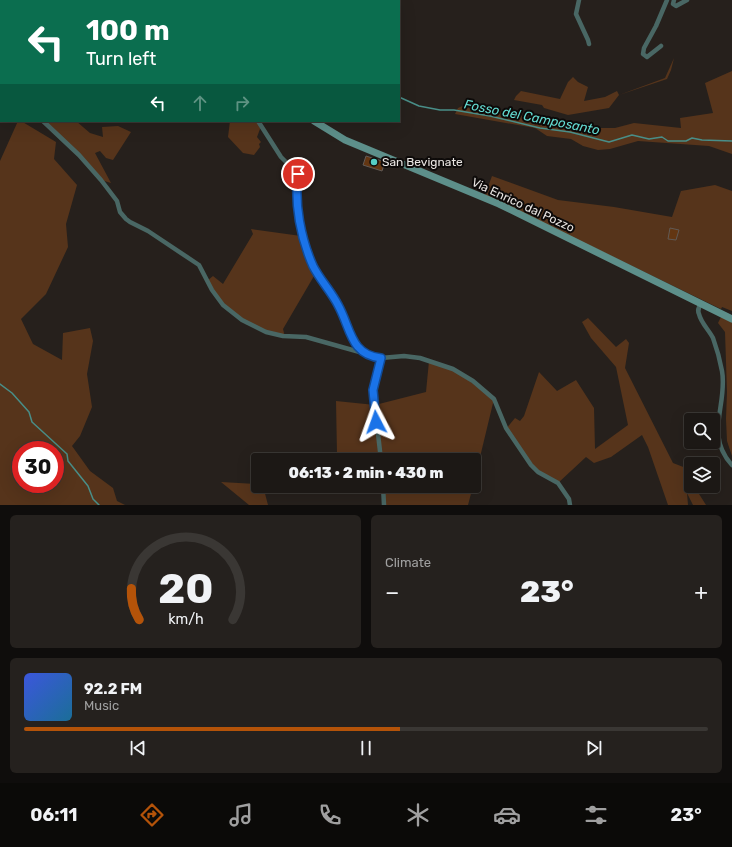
<!DOCTYPE html>
<html lang="en">
<head>
<meta charset="utf-8">
<style>
	:root { --surface:#1c1815; --page:#25211e; --text:#f1f3f6; --muted:#a0a0a0; --line:#3a3734; --accent:#b45309 }
	body { margin:0; font-family:Rubik,sans-serif; background:var(--page); color:var(--text); height:100vh; display:flex; flex-direction:column; font-size:15px; white-space:nowrap }
	* { box-sizing:border-box; margin:0 }
	p { font-size:13px; color:var(--muted) }
	.icon { flex:none; width:22px; height:22px; fill:none; stroke:currentColor; stroke-width:2; stroke-linecap:round; stroke-linejoin:round }
	.map { position:relative; height:505px; overflow:hidden }
	.side { display:flex; flex-direction:column; gap:10px; padding:10px; background:#0f0d0c; flex:1 }
	.side>* { flex:none }
	.hud { position:absolute; left:0px; top:0px; width:400px; height:122px; box-shadow:0 4px 16px #0002,0 0 0 1px var(--line); background:#0b6e4f; color:#fff; overflow:hidden }
	.tools { position:absolute; left:684px; top:413px; display:grid; gap:8px }
	.tools a { display:grid; place-items:center; width:36px; height:36px; border-radius:4px; background:var(--surface); box-shadow:0 4px 16px #0002,0 0 0 1px var(--line); font-size:20px }
	.speed { position:absolute; left:12px; top:441px; display:flex; gap:8px; font-size:20px; font-weight:700; text-align:center }
	.speed>* { display:grid; place-content:center; width:52px; height:52px; border-radius:50%; background:var(--surface); box-shadow:0 4px 16px #0002,0 0 0 1px var(--line); line-height:1 }
	.speed .limit { border:6px solid #d22; background:#fff; color:#111 }
	.pin { position:absolute; display:grid; place-items:center; width:34px; height:34px; color:#fff; margin:-17px; border:2px solid #fff; border-radius:50%; box-shadow:0 1px 4px #0007 }
	.me { position:absolute; width:44px; margin:-22px; rotate:356deg; stroke-linejoin:round; filter:drop-shadow(0 0 3px #0008) }
	.turn { display:flex; align-items:center; gap:14px; height:84px; padding:0 20px; font-size:18px }
	.turn .icon { width:52px; height:52px; stroke-width:2.5 }
	.turn b { display:block; font-size:28px; line-height:34px }
	.lanes { display:flex; align-items:center; height:38px; padding:0 20px; background:#0003; justify-content:center; gap:20px; direction:ltr }
	.lanes .off { opacity:.35 }
	.big { font-size:30px; font-weight:800; line-height:1.1 }
	.side .card { flex:1; display:flex; flex-direction:column; justify-content:center; gap:6px; min-width:0; padding:0 14px; border-radius:6px; background:var(--page) }
	.side .dial { align-items:center; gap:0 }
	.dial svg { height:104px; overflow:visible; fill:none; stroke:var(--line); stroke-width:7; stroke-linecap:round; text-anchor:middle }
	.dial text { fill:var(--text); stroke:none }
	.song { display:flex; align-items:center; gap:12px }
	.cover { width:48px; height:48px; border-radius:6px; background:linear-gradient(135deg,hsl(230 70% 55%),hsl(200 70% 35%)) }
	.played { height:4px; border-radius:2px; background:linear-gradient(90deg,var(--accent) 55%,var(--line) 55%) }
	.keys { display:flex; justify-content:space-around; direction:ltr }
	.heat { display:flex; justify-content:space-between; align-items:center; font-size:22px; direction:ltr }
	.side .tiles { flex:1; display:grid; gap:10px; grid-template-columns:1fr 1fr }
	.card:last-child { grid-column:span 2 }
	.trip { position:absolute; left:251px; top:453px; width:230px; height:40px; border-radius:4px; background:var(--surface); box-shadow:0 4px 16px #0002,0 0 0 1px var(--line); font-weight:800; line-height:40px; text-align:center }
	.tabs { display:flex; height:64px; justify-content:space-around; align-items:center; background:#0b0a08; color:var(--muted) }
	.tabs .icon { width:28px; height:28px }
	.tabs .active { color:var(--accent) }
	.tabs b { font-size:18px; color:var(--text) }
	.map>svg:first-child { display:block }
</style>
</head>
<body>
<div class="map">
<svg width="732" height="505" viewBox="0 0 732 505">
	<rect width="100%" height="100%" fill="#26201c"/>
	<path fill="#56341b" fill-rule="evenodd" d="M674 58 671 70 667 79 619 95 609 108 568 115 544 108 542 105 514 100 516 96 521 91 560 99 568 82 573 77 578 82 588 87 584 101 605 97 617 91 619 95 665 78Z
		M732 71V154L709 146 638 141 610 149 598 150 583 146 571 139 547 136 535 128 455 114 458 108 469 103 540 120 584 128H615L634 123 681 128 680 118 713 113 705 83Z
		M18 121H21L56 142 54 159 77 185 66 224 68 247 46 294 21 319 33 344 62 360 63 333 90 328 93 341 87 374 92 407 80 436 72 446 90 471 113 488 117 501 125 505H0V161ZM21 450H55V484H21Z
		M43 121H76L90 133 103 137 102 127 118 126 131 132 113 160 106 158 100 151 95 153 111 183 101 180Z
		M230 121H258L262 127 260 129 257 137 261 142 259 144 260 147 254 155 243 153 228 137Z
		M492 176 558 200 614 207 672 217 681 191 715 185 732 191V311L722 307 721 309 485 195Z
		M251 229 301 236 320 277 314 276 283 329 285 337C264 332 237 321 222 305 216 298 212 289 207 281L213 276 223 284 253 234Z
		M722 315 732 320V456L727 441 726 419 727 392 725 332 718 323Z
		M588 318 616 347 626 339 629 343 625 368 673 463 691 470V486H694L706 505H693L687 493 688 505H668L648 447 642 435 611 457 594 463 586 457 558 483 538 472 506 429 515 418 520 421 524 416 539 372 557 391 576 380 594 408 595 449 628 425 616 367 591 338 582 322Z
		M429 361 453 369 494 399 474 482V460H364L337 454 336 401 375 405 426 392Z
		M221 482 258 484V486H263L268 505H249Z
		M383 486H473L468 505H384Z"/>
	<g fill="none" stroke-linecap="round" stroke-linejoin="round">
		<path stroke="#498e88" stroke-width="1.5" d="M399 97 419 106 440 110H454L490 116 540 128 570 132 609 142 632 135 649 139 662 137 668 141H686L692 138 702 140 732 141
			M0 384 12 393 29 412 32 422 67 454 68 461 88 486 93 499 99 505"/>
	</g>
	<path fill="#633612" stroke="#615a55" d="M366 156 385 162 382 171 363 165Z
		M670 228 679 230 676 240 668 239Z"/>
	<g fill="none" stroke-linecap="round" stroke-linejoin="round">
		<path stroke="#496764" stroke-width="4.5" d="M579 0 576 14 588 40 589 44
			M674 0 673 4 676 6 687 0
			M0 15 1 18
			M661 46 647 57 643 54 644 48 656 26 667 0
			M43 121 79 155 101 180 117 201 120 212 126 219 130 222 148 231 199 265 212 290 223 305 242 320 266 332 283 336 306 337 381 358 373 390 381 460
			M258 121 281 157 298 174C295 204 301 238 313 266 320 280 331 291 338 304 346 319 349 338 360 351
			M701 303C699 307 697 310 699 314 701 323 709 330 713 338 717 349 720 360 722 371 728 404 704 435 732 465
			M381 358 404 356 420 358 453 369 473 381 494 399 506 428 531 465 538 472 558 483 569 499 570 505
			M383 486 384 505"/>
		<path stroke="#5d8f8a" stroke-width="7" d="M179 0 181 1
			M314 121 345 140 499 204 732 319"/>
	</g>
	<g fill="none" stroke-linecap="round" stroke-linejoin="round">
		<defs>
			<path id="route" d="M298 174C294 204 301 239 313 266 320 280 331 291 338 305 351 328 350 355 381 358L373 390 376 422"/>
		</defs>
		<use href="#route" stroke="#114b97" stroke-width="10"/>
		<use href="#route" stroke="#1a73e8" stroke-width="7"/>
	</g>
	<circle fill="#56cec4" stroke="#0d0a09" stroke-width="1.5" cx="374" cy="162" r="4"/>
	<g text-anchor="middle" dominant-baseline="central" stroke-width="4" stroke-linejoin="round" paint-order="stroke">
		<g font-size="12" fill="#e9e5e2" stroke="#0d0a09" text-anchor="start">
			<text x="382" y="162">San Bevignate</text>
		</g>
		<g font-size="12" fill="#e9e5e2" stroke="#0d0a09">
			<text transform="translate(523 205) rotate(25)">Via Enrico dal Pozzo</text>
		</g>
		<g font-size="13" font-style="italic" fill="#64ddd3" stroke="#0d0a09">
			<text transform="translate(532 117) rotate(11)">Fosso del Camposanto</text>
		</g>
	</g>
</svg>
<div class="tools">
<a><svg class="icon" aria-label="search" viewBox="0 0 24 24"><circle cx="10" cy="10" r="6"/><path d="M15 15l6 6"/></svg></a>
<a><svg class="icon" aria-label="layers" viewBox="0 0 24 24"><path d="M12 4l9 5-9 5-9-5zM3 14l9 5 9-5"/></svg></a>
</div>
<div class="speed"><div class="limit">30</div></div>
<div class="pin" style="left:298px;top:174px;background:#d93025"><svg class="icon" aria-label="arrive" viewBox="0 0 24 24"><path d="M6 21V4h12l-3 4 3 4H6"/></svg></div>
<svg class="me" style="left:376px;top:422px" viewBox="-20 -20 40 40"><path d="M0-17L14 15 0 8-14 15z" fill="#1a73e8" stroke="#fff" stroke-width="4"/></svg>
<div class="trip">06:13 · 2 min · 430 m</div>
<div class="hud">
<div class="turn"><svg class="icon" aria-label="left" viewBox="0 0 24 24"><path d="M17 20v-9H6M10 6l-5 5 5 5"/></svg><div><b>100 m</b>Turn left</div></div>
<div class="lanes"><svg class="icon" aria-label="left" viewBox="0 0 24 24"><path d="M17 20v-9H6M10 6l-5 5 5 5"/></svg><svg class="icon off" aria-label="ahead" viewBox="0 0 24 24"><path d="M12 20V5M6 11l6-6 6 6"/></svg><svg class="icon off" aria-label="right" viewBox="0 0 24 24"><path d="M7 20v-9h11M14 6l5 5-5 5"/></svg></div>
</div>
</div>
<section class="side">
<div class="tiles">
<div class="card dial"><svg viewBox="0 0 100 80">
<path d="M14 69A42 42 0 1 1 86 69"/>
<path d="M14 69A42 42 0 0 1 8 45" stroke="#b45309"/>
<text x="50" y="56" font-size="32" font-weight="700">20</text>
<text x="50" y="72" font-size="11">km/h</text>
</svg></div>
<div class="card"><p>Climate</p>
<div class="heat"><a>−</a><b class="big">23°</b><a>+</a></div>
</div>
<div class="card">
<div class="song"><i class="cover"></i><div><b>92.2 FM</b><p>Music</p></div></div>
<div class="played"></div>
<div class="keys"><svg class="icon" aria-label="previous" viewBox="0 0 24 24"><path d="M18 5L8 12l10 7zM5 5v14"/></svg><svg class="icon" aria-label="pause" viewBox="0 0 24 24"><path d="M8 5v14M16 5v14"/></svg><svg class="icon" aria-label="next" viewBox="0 0 24 24"><path d="M6 5l10 7-10 7zM19 5v14"/></svg></div>
</div>
</div>
</section>
<nav class="tabs">
<b>06:11</b>
<svg class="icon active" aria-label="directions" viewBox="0 0 24 24"><path d="M12 3l9 9-9 9-9-9zM9 14v-3h6M13 9l2 2-2 2"/></svg>
<svg class="icon" aria-label="music" viewBox="0 0 24 24"><path d="M9 18V5l10-2v13"/><circle cx="6" cy="18" r="3"/><circle cx="16" cy="16" r="3"/></svg>
<svg class="icon" aria-label="phone" viewBox="0 0 24 24"><path d="M5 4h4l2 5-3 2q2 4 5 5l2-3 5 2v4C11 20 4 13 5 4z"/></svg>
<svg class="icon" aria-label="climate" viewBox="0 0 24 24"><path d="M12 3v18M4 7l16 10M4 17L20 7"/></svg>
<svg class="icon" aria-label="car" viewBox="0 0 24 24"><path d="M5 17H2v-5l4-1 3-4h7l3 4 3 1v5h-3M9 17h6M6 11h13"/><circle cx="7" cy="17" r="2"/><circle cx="17" cy="17" r="2"/></svg>
<svg class="icon" aria-label="filters" viewBox="0 0 24 24"><path d="M4 7h16M4 17h16"/><circle cx="9" cy="7" r="2"/><circle cx="15" cy="17" r="2"/></svg>
<b>23°</b>
</nav>
</body>
</html>
